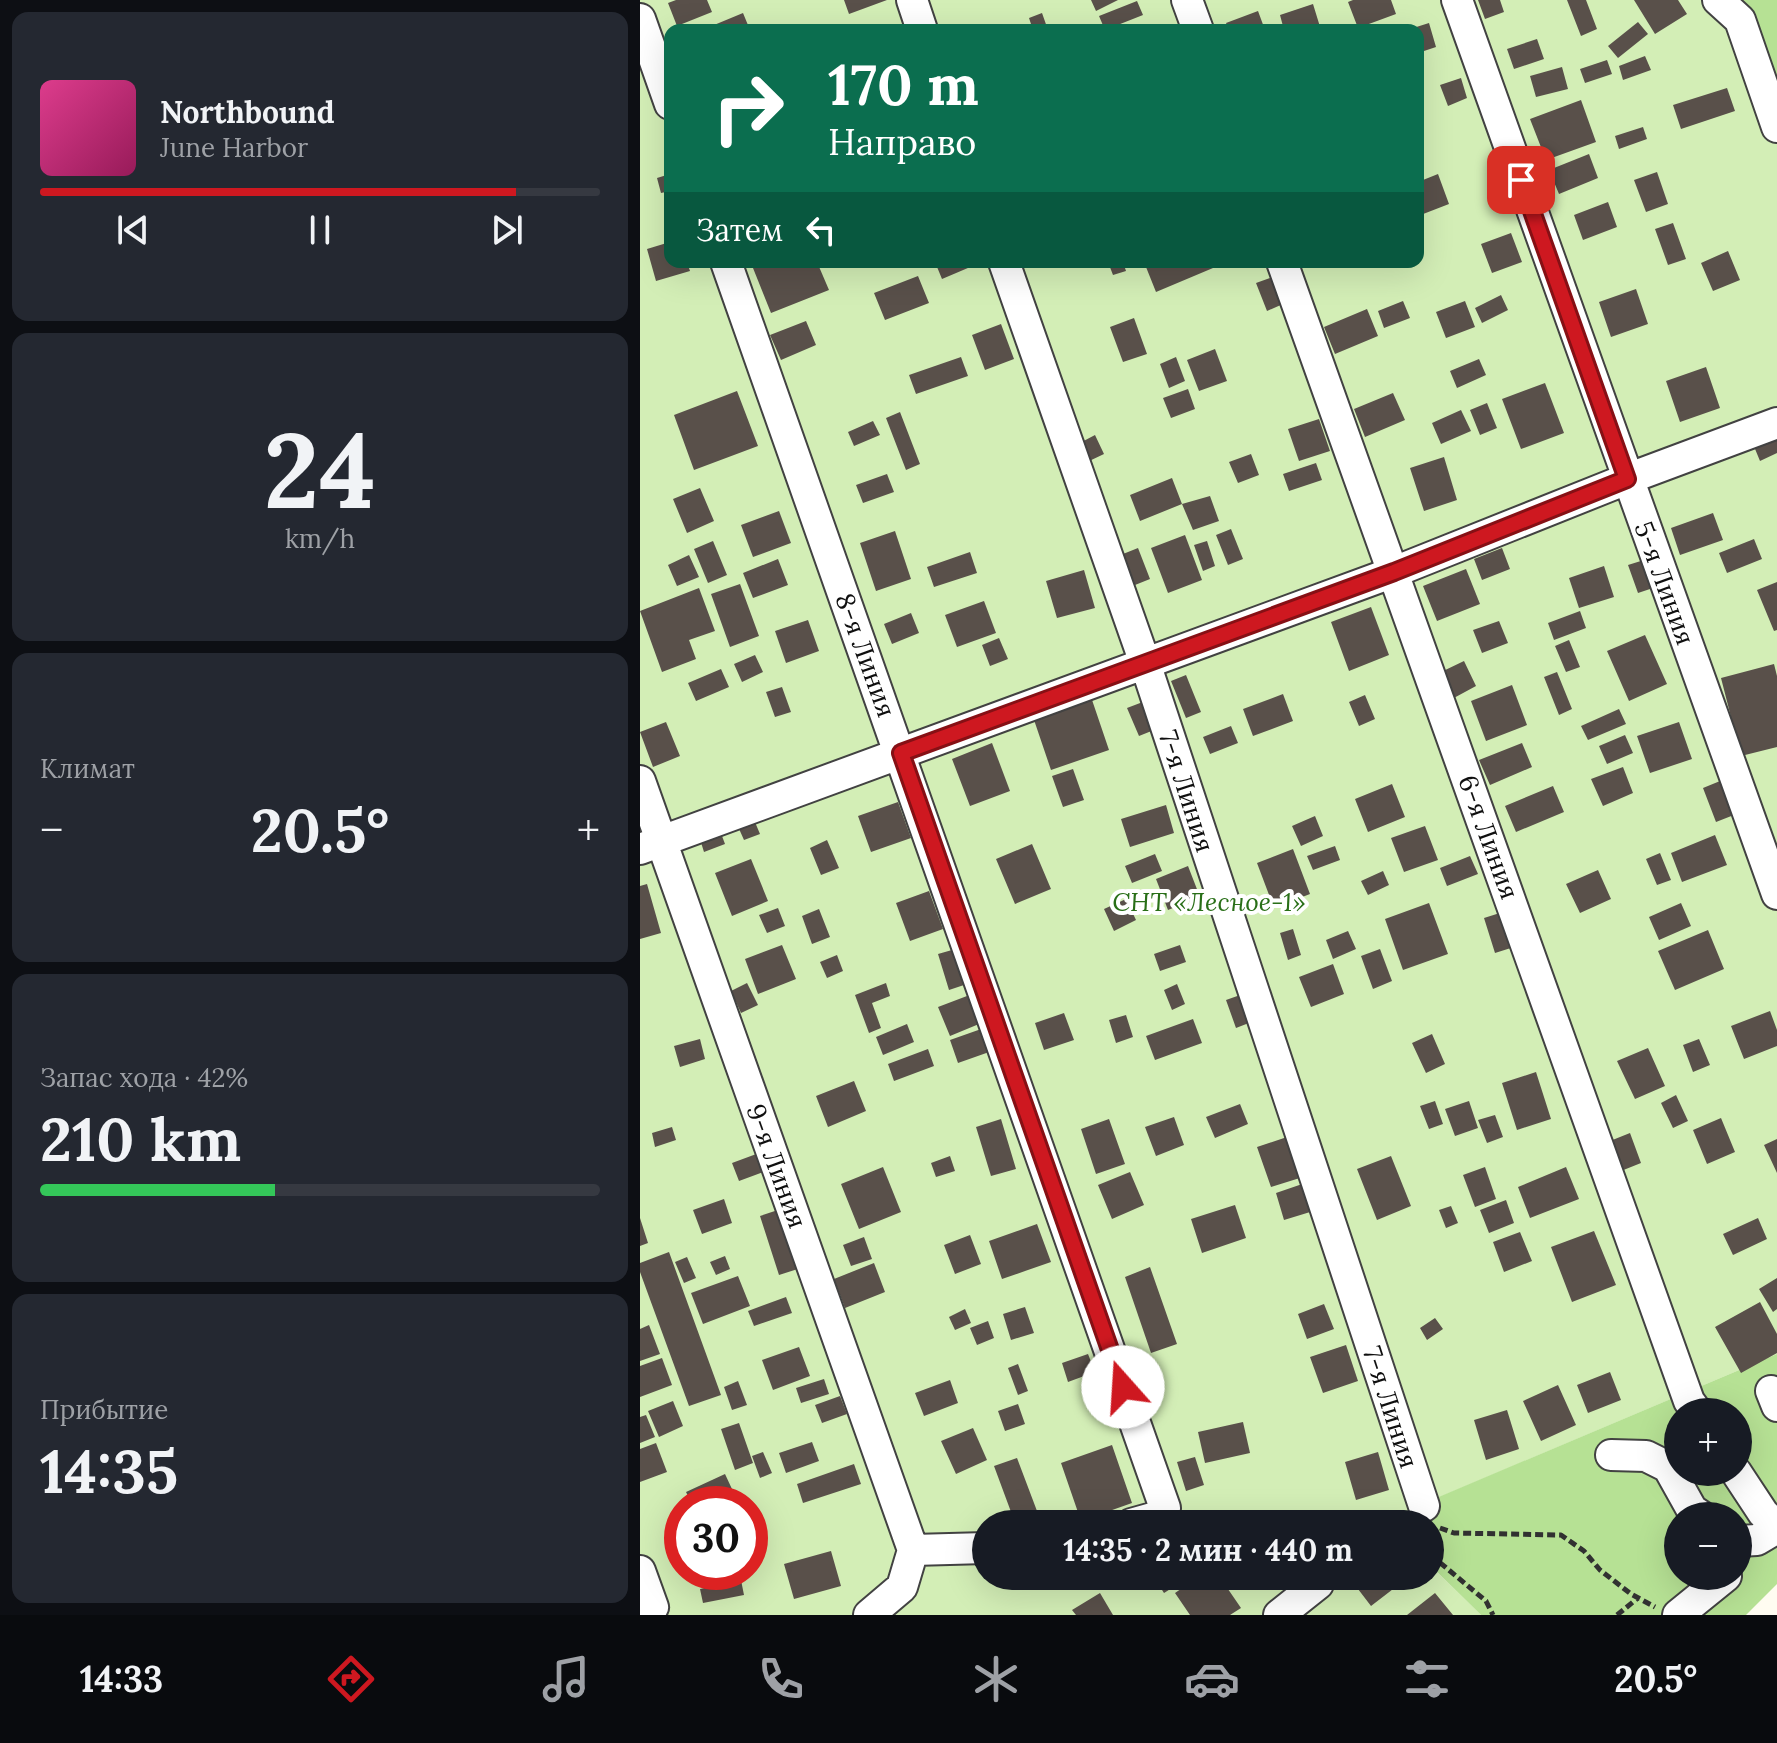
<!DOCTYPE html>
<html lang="ru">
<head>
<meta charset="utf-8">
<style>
	:root { --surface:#171b24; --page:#242831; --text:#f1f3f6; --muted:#9ea1a6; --line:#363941; --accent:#ce1820 }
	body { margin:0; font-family:Lora,serif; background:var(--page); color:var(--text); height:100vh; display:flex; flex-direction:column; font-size:30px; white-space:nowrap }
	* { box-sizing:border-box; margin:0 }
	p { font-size:26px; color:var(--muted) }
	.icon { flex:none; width:44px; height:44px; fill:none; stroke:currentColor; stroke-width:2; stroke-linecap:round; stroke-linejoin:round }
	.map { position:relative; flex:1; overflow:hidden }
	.details { display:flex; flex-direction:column; gap:12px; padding:12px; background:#0d0f14; width:640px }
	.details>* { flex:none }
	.top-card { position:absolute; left:24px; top:24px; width:760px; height:244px; border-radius:16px; box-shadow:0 8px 32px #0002; background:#0b6e4f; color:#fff; overflow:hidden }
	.controls { position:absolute; left:1024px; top:1398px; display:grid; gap:16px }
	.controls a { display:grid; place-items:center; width:88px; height:88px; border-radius:50%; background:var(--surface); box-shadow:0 8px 32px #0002; font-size:40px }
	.speed { position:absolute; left:24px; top:1486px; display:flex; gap:16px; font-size:40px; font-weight:700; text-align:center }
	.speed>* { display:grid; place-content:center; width:104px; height:104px; border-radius:50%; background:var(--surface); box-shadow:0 8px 32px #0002; line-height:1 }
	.speed .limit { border:12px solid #d22; background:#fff; color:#111 }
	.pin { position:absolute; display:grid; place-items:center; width:68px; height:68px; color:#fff; margin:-34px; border-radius:16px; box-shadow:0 4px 12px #0006 }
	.me { position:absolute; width:88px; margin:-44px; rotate:341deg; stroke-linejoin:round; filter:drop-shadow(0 0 6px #0008) }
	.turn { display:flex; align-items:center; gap:28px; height:168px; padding:0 32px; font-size:36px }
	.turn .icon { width:104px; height:104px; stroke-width:2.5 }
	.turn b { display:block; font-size:56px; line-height:68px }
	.then { display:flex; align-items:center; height:76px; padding:0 32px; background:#0003; gap:16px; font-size:30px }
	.big { font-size:60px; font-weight:700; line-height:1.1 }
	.details .card { flex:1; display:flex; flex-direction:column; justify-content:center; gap:12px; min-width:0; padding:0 28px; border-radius:16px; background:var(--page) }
	.details .dial { align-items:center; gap:0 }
	.dial b { font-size:104px; line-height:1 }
	.song { display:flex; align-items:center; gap:24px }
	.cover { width:96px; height:96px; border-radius:12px; background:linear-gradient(135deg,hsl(330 70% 55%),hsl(330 70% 35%)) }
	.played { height:8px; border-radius:4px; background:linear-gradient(90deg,var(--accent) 85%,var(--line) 85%) }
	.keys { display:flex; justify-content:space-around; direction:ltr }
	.heat { display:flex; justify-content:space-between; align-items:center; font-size:44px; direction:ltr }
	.charge { height:12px; border-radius:6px; background:linear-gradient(90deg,#34c759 42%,var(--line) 0) }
	.trip { position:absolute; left:332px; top:1510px; width:472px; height:80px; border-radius:40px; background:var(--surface); box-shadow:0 8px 32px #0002; font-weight:700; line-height:80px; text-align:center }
	.tabs { display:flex; height:128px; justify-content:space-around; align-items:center; background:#090b0e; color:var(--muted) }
	.tabs .icon { width:56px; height:56px }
	.tabs .active { color:var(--accent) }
	.tabs b { font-size:36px; color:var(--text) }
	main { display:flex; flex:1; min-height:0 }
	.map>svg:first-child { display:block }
</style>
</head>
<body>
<main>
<section class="details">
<div class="card">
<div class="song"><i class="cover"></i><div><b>Northbound</b><p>June Harbor</p></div></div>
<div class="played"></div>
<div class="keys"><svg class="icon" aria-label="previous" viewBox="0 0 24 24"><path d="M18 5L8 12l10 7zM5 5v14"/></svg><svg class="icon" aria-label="pause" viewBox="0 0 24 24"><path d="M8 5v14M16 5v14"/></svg><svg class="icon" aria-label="next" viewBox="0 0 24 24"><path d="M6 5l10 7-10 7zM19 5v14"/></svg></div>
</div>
<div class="card dial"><b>24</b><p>km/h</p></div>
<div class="card"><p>Климат</p>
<div class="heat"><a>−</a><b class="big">20.5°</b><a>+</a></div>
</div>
<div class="card"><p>Запас хода · 42%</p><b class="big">210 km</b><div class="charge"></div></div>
<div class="card"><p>Прибытие</p><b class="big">14:35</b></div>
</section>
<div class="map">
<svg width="1137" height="1615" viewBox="0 0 1137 1615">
	<rect width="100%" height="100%" fill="#fffcf1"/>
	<path fill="#d3eeb6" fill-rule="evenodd" d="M0 0H1078L1137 127V1354L769 1510 770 1524H346V1576H790V1565L841 1615H0ZM30 30H778V262H30ZM42 1504H110V1572H42Z"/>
	<path fill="#b6e194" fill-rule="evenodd" d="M1078 0H1137V127Z
		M1137 1354V1584L1106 1615H841L790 1565V1524H770L768 1510ZM1038 1412H1098V1472H1038ZM1038 1516H1098V1576H1038Z"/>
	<path fill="#59504a" d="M36 0H67L72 12 37 26 28 3Z
		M204 0H247L209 14Z
		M451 0H478L456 11Z
		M713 0H751L756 14 718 28 708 2Z
		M838 0H860L864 12 845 19Z
		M927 0H946L957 29 941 36Z
		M994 0H1038L1047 14 1015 34Z
		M497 1 503 15 465 30 459 16Z
		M673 4 681 30H644L640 15Z
		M618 11 625 30H589L586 23Z
		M103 13 110 30H62Z
		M402 13 408 30H393L389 18Z
		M998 22 1008 34 978 58 968 46Z
		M789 23 796 47 778 53V30L770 29Z
		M897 39 904 59 874 69 867 49Z
		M1005 56 1011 70 983 80 979 66Z
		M967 60 972 74 945 83 940 69Z
		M922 67 928 89 896 97 890 76Z
		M821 78 827 98 808 106 800 85Z
		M1087 88 1095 111 1041 129 1033 105Z
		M941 100 956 142 906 160 890 119Z
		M1003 127 1007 139 979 149 975 136Z
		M949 154 958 178 919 194 909 170Z
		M1017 172 1028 204 1006 212 994 180Z
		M30 174V191L21 193 17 178Z
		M798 174 809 204 778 216V182Z
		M968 202 977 227 943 240 934 215Z
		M1033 223 1046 259 1028 265 1015 229Z
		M871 233 882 262 852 273 841 244Z
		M30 242V262H47L50 271 16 281 7 249Z
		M1088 251 1100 280 1073 291 1061 263Z
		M126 262H177L189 290 131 313 113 268Z
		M295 262H342L302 279Z
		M468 262H483L486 271 473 275Z
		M504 262H570L573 268 516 292Z
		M278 276 289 303 245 320 234 293Z
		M633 277 643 304 627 311 616 283Z
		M996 289 1008 324 971 337 959 302Z
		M861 295 868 310 842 323 835 308Z
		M763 301 770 318 744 328 738 311Z
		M825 301 835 327 806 338 796 312Z
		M727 309 738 336 695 354 684 327Z
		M494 318 507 354 483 362 470 327Z
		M166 321 176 345 141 360 130 335Z
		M361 324 374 359 345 370 332 335Z
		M575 349 587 381 559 391 547 360Z
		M321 357 328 376 276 394 269 375Z
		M536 357 545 381 529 388 520 364Z
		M839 359 846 375 817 388 810 371Z
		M1066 367 1080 408 1040 422 1026 381Z
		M905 383 924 433 881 449 862 399Z
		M548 389 555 409 531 418 523 398Z
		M97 391 118 446 54 470 34 415Z
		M753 393 765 420 725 437 714 409Z
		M847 403 857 428 840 435 830 410Z
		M821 410 831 431 801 444 792 423Z
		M260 412 280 464 266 470 246 418Z
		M679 419 690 451 659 461 648 429Z
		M233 421 240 435 214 446 208 432Z
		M1137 434V453L1120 461 1113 444Z
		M455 435 464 454 445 463 436 445Z
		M611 454 619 475 598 483 589 462Z
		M804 457 817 500 784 511 770 468Z
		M676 463 682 480 649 491 643 474Z
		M247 474 254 492 223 503 216 485Z
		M532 478 542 504 570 496 579 521 553 530 542 504 500 521 490 495Z
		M60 488 74 521 47 533 33 499Z
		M139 511 151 543 113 557 101 525Z
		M1073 513 1083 540 1040 555 1031 528Z
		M591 529 603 559 588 565 576 535Z
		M255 531 271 579 236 591 220 543Z
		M545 535 562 580 528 593 511 548Z
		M1114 539 1122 559 1087 573 1079 553Z
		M73 541 87 575 68 583 54 549Z
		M567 541 575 566 563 571 554 545Z
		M498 548 510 579 490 587 478 556Z
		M862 548 870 569 842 580 834 559Z
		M330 552 337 573 294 587 287 567Z
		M49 555 59 577 37 586 28 565Z
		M138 559 148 585 113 598 103 573Z
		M1004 560 1013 588 998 593 988 565Z
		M964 566 974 597 939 608 929 578Z
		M826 569 840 604 797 621 783 586Z
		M444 570 455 608 417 618 406 581Z
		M1137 582V630L1134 631 1117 590Z
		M100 584 119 636 90 647 71 594Z
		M59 588 75 631 49 640 56 659 22 672 0 611Z
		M344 601 356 633 317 647 305 615Z
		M731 607 749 655 709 671 691 622Z
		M940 611 946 628 914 640 908 623Z
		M271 613 279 633 252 644 244 624Z
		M168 620 179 651 146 663 135 631Z
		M859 621 868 643 842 653 833 630Z
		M1005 635 1027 684 989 701 967 651Z
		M359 638 368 659 350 666 342 645Z
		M929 640 940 667 926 672 915 646Z
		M115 655 123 672 102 682 94 664Z
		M824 661 836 686 812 699 799 673Z
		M1134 664 1137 676V747L1101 756 1081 678Z
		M81 669 89 687 56 701 48 683Z
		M917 672 932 709 919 715 904 677Z
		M546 675 561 712 546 718 531 681Z
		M872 685 887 725 846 741 831 701Z
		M142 687 151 712 135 717 126 692Z
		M450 694 469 750 411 770 392 714Z
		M643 694 653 721 613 736 603 709Z
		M725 695 735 719 719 726 709 702Z
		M508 700 519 728 499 736 487 708Z
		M979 709 986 724 948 740 941 726Z
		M26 722 40 756 13 767 0 732Z
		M1039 722 1052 759 1010 773 997 736Z
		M591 726 598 743 570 754 563 737Z
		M985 735 993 753 967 764 959 746Z
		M352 743 370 791 330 806 312 759Z
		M882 743 892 767 850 785 839 760Z
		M983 767 993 793 963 806 951 779Z
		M433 769 444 800 423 807 412 776Z
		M1085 779 1099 813 1076 822 1063 788Z
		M752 784 765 817 728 832 715 799Z
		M913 786 924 812 876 832 865 806Z
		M258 802 271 838 231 852 218 816Z
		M526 805 534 833 490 847 481 819Z
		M112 815 120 834 104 840 96 822Z
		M675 816 683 836 661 846 652 826Z
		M785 826 798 860 764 872 751 838Z
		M79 828 85 844 64 852 59 836Z
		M1075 835 1087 865 1042 882 1031 853Z
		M187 840 199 868 181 875 170 848Z
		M392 844 411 889 375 904 356 859Z
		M695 846 700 860 673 870 667 856Z
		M653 849 670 894 634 908 617 863Z
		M1020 853 1031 880 1017 885 1006 859Z
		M515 854 522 871 492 883 485 866Z
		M830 856 838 874 807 886 800 868Z
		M111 859 128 901 92 916 75 873Z
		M548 866 560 897 528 910 516 879Z
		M958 870 971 899 940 913 926 884Z
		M743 871 749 885 728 895 721 881Z
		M7 884 21 933 0 939V886Z
		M289 891 303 929 270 941 256 903Z
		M486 899 496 920 474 931 464 909Z
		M789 903 808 954 763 970 745 919Z
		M1041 903 1051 926 1019 940 1009 917Z
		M138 908 145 926 127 933 119 915Z
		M179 909 190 937 172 944 162 916Z
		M863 912 874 947 855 953 844 918Z
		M653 929 661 955 648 960 640 933Z
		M1068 930 1084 969 1035 990 1018 951Z
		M708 931 716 949 693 959 686 940Z
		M142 945 156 979 118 994 105 959Z
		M540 945 546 962 520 971 514 954Z
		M319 948 330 983 309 990 298 954Z
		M740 949 752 981 733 989 721 956Z
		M197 955 203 971 187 978 180 962Z
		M693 964 704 994 671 1007 659 977Z
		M107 983 118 1005 101 1013 91 991Z
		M246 983 250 996 232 1003 241 1028 229 1033 215 995Z
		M537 984 545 1004 532 1010 524 990Z
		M603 994 614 1021 596 1028 586 1000Z
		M327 996 339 1024 310 1036 298 1007Z
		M1130 1011 1137 1030V1046L1104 1059 1091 1026Z
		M424 1013 434 1040 404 1050 395 1023Z
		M486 1015 493 1037 476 1043 469 1020Z
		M553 1019 562 1043 515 1060 506 1036Z
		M267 1024 274 1042 243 1055 236 1037Z
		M344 1028 352 1051 318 1063 310 1040Z
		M792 1034 805 1064 786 1073 772 1043Z
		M60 1039 65 1059 40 1067 34 1046Z
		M1059 1039 1070 1065 1053 1072 1043 1045Z
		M1008 1048 1025 1086 995 1099 977 1061Z
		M288 1049 294 1066 254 1081 248 1064Z
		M896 1072 911 1119 877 1130 862 1083Z
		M214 1081 226 1111 188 1127 176 1096Z
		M1036 1095 1048 1121 1033 1128 1021 1103Z
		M795 1101 803 1124 789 1129 780 1106Z
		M829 1101 838 1128 815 1136 805 1109Z
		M600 1104 608 1124 575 1138 566 1117Z
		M855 1115 863 1137 847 1143 838 1120Z
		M534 1117 544 1145 516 1156 505 1127Z
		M1081 1118 1095 1152 1067 1164 1053 1130Z
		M361 1119 376 1169 351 1176 336 1127Z
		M469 1119 485 1164 456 1174 441 1129Z
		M32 1127 36 1140 15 1147 12 1133Z
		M990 1133 1001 1163 981 1171 970 1141Z
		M650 1136 663 1177 631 1187 617 1147Z
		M1137 1139V1173L1124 1145Z
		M119 1153 126 1171 99 1181 92 1163Z
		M310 1156 315 1171 296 1177 291 1163Z
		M751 1156 771 1206 737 1220 717 1169Z
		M243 1167 261 1212 219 1229 201 1184Z
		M845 1167 856 1199 835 1207 823 1175Z
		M926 1167 939 1199 890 1218 878 1187Z
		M490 1172 504 1205 472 1219 458 1185Z
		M671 1181 680 1209 644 1220 636 1193Z
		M84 1199 92 1223 62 1234 53 1210Z
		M866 1200 874 1223 849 1233 840 1210Z
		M595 1205 606 1238 562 1253 551 1219Z
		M811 1206 818 1223 806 1228 799 1210Z
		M144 1208 164 1267 139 1275 120 1216Z
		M0 1218 8 1243 0 1246Z
		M1118 1218 1127 1239 1093 1255 1083 1234Z
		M397 1224 411 1262 362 1279 349 1241Z
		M954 1231 976 1285 932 1302 911 1247Z
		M880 1232 892 1261 864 1272 853 1242Z
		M330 1235 341 1264 315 1274 304 1245Z
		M224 1237 232 1259 211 1266 203 1245Z
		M29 1252 81 1395 49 1406 0 1272V1263Z
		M85 1256 90 1269 76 1275 70 1262Z
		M47 1257 56 1278 44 1283 35 1262Z
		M234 1263 245 1292 205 1308 194 1279Z
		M510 1267 537 1344 511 1353 485 1277Z
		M98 1276 110 1306 63 1324 51 1293Z
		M1137 1278V1309L1133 1312 1119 1289Z
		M146 1297 152 1313 114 1326 108 1311Z
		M1120 1302 1137 1334V1353L1101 1373 1075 1327Z
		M684 1304 694 1329 667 1339 658 1314Z
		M385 1307 394 1333 371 1340 363 1314Z
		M325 1309 331 1323 315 1330 309 1317Z
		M795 1318 803 1329 787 1340 780 1328Z
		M348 1321 354 1338 337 1345 330 1328Z
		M9 1325 20 1354 0 1361V1329Z
		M706 1345 718 1381 683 1393 670 1357Z
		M159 1347 170 1376 133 1390 122 1360Z
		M448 1354 455 1372 428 1382 422 1363Z
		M22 1358 32 1385 0 1397V1366Z
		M378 1364 388 1391 378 1395 368 1368Z
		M970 1372 981 1400 948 1413 937 1385Z
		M184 1379 189 1394 161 1403 156 1388Z
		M310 1380 318 1403 284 1416 275 1393Z
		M98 1381 107 1405 92 1410 84 1387Z
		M918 1385 936 1425 901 1441 883 1401Z
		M200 1396 207 1414 182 1423 175 1405Z
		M33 1401 43 1426 19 1437 8 1411Z
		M378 1404 385 1424 365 1431 358 1411Z
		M867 1410 879 1449 846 1460 834 1420Z
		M6 1415 15 1437 0 1443V1417Z
		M603 1422 610 1453 565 1463 558 1432Z
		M99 1423 113 1463 95 1470 81 1429Z
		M333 1428 347 1460 316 1474 301 1441Z
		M172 1442 179 1461 146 1473 139 1453Z
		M16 1443 27 1472 0 1482V1449Z
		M472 1445 492 1503 441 1521 421 1463Z
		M123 1452 132 1473 120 1478 112 1456Z
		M738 1452 749 1490 716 1500 705 1462Z
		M555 1457 564 1485 546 1491 537 1462Z
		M377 1458 397 1511 374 1520 354 1466Z
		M214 1464 221 1484 163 1503 157 1484Z
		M85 1474 98 1502 52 1504 46 1492Z
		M191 1551 201 1586 154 1599 144 1564Z
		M513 1576H551L524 1593Z
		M560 1576H579L601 1608 590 1615H550L535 1593Z
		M736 1576H749L757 1586 731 1606 718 1589Z
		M101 1580 104 1595 63 1603 60 1589Z
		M460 1593 473 1615H436L432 1610Z
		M795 1593 813 1615H767Z"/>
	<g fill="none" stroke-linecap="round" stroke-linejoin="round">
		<defs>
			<path id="minor" d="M272 0 282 30
				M547 0 558 30
				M817 0 1137 894
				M1078 0 1100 20 1137 127
				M0 19 30 104
				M86 262 525 1508 523 1515 491 1524
				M364 262 505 663 784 1506
				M642 262 1049 1401 1057 1412
				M0 781 273 1550
				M0 849 754 572 987 479 1137 423
				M1131 1391 1137 1406
				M971 1455 1006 1456 1028 1467 1052 1510 1061 1516
				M1096 1472 1123 1513 1137 1527
				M1098 1541 1117 1540 1137 1528
				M273 1550 346 1548
				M0 1571 13 1607 5 1615
				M229 1615 262 1587 273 1550
				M639 1615 678 1584
				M1038 1615 1086 1576"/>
		</defs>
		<use href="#minor" stroke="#424242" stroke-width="34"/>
		<path stroke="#313131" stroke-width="5" stroke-dasharray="8 4" stroke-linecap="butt" d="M800 1528 814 1533 921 1535 944 1551 960 1570 991 1594 1015 1607
			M790 1541 798 1561 846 1601 853 1615
			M977 1615 998 1598"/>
		<use href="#minor" stroke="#fff" stroke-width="30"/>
	</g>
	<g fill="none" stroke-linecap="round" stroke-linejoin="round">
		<defs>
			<path id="route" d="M483 1387 261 753 754 572 987 479 881 180"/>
		</defs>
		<use href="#route" stroke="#861015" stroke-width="20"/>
		<use href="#route" stroke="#ce1820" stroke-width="14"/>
	</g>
	<g text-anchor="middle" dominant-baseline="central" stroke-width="8" stroke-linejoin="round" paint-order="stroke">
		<g font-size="26" fill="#0f0f0f" stroke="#fff">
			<text transform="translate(1025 583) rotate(70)">5-я Линия</text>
			<text transform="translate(226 655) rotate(70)">8-я Линия</text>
			<text transform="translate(547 791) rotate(72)">7-я Линия</text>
			<text transform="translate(849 837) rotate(70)">6-я Линия</text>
			<text transform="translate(137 1166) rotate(70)">9-я Линия</text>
			<text transform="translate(751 1407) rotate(72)">7-я Линия</text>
		</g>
		<g font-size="26" font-style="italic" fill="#296f18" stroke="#fff">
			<text x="569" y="901">СНТ «Лесное-1»</text>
		</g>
	</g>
</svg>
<div class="controls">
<a>+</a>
<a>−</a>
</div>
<div class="speed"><div class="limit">30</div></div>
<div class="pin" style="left:881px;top:180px;background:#d93025"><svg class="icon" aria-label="arrive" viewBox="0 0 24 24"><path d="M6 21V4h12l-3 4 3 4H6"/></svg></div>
<svg class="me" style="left:483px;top:1387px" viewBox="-20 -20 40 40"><circle r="19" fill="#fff"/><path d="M0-13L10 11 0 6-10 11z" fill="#ce1820"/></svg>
<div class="trip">14:35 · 2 мин · 440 m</div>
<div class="top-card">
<div class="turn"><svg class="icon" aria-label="right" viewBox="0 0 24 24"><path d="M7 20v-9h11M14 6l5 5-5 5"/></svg><div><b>170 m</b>Направо</div></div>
<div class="then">Затем<svg class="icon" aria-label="left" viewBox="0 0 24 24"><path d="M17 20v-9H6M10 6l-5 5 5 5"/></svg></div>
</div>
</div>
</main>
<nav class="tabs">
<b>14:33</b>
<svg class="icon active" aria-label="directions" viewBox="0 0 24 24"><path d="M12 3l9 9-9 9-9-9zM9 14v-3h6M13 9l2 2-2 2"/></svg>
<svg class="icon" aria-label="music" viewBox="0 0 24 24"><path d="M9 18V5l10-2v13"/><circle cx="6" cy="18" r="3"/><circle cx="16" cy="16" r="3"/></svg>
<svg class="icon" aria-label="phone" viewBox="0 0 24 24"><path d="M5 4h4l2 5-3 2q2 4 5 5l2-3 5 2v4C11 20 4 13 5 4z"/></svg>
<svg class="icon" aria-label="climate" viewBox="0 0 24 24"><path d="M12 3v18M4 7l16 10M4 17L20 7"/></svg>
<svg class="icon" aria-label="car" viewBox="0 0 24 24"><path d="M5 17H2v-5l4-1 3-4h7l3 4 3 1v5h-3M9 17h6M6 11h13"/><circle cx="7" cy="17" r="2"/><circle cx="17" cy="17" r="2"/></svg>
<svg class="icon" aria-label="filters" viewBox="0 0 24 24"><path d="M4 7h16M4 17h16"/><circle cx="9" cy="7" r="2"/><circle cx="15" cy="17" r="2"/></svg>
<b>20.5°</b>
</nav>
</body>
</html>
